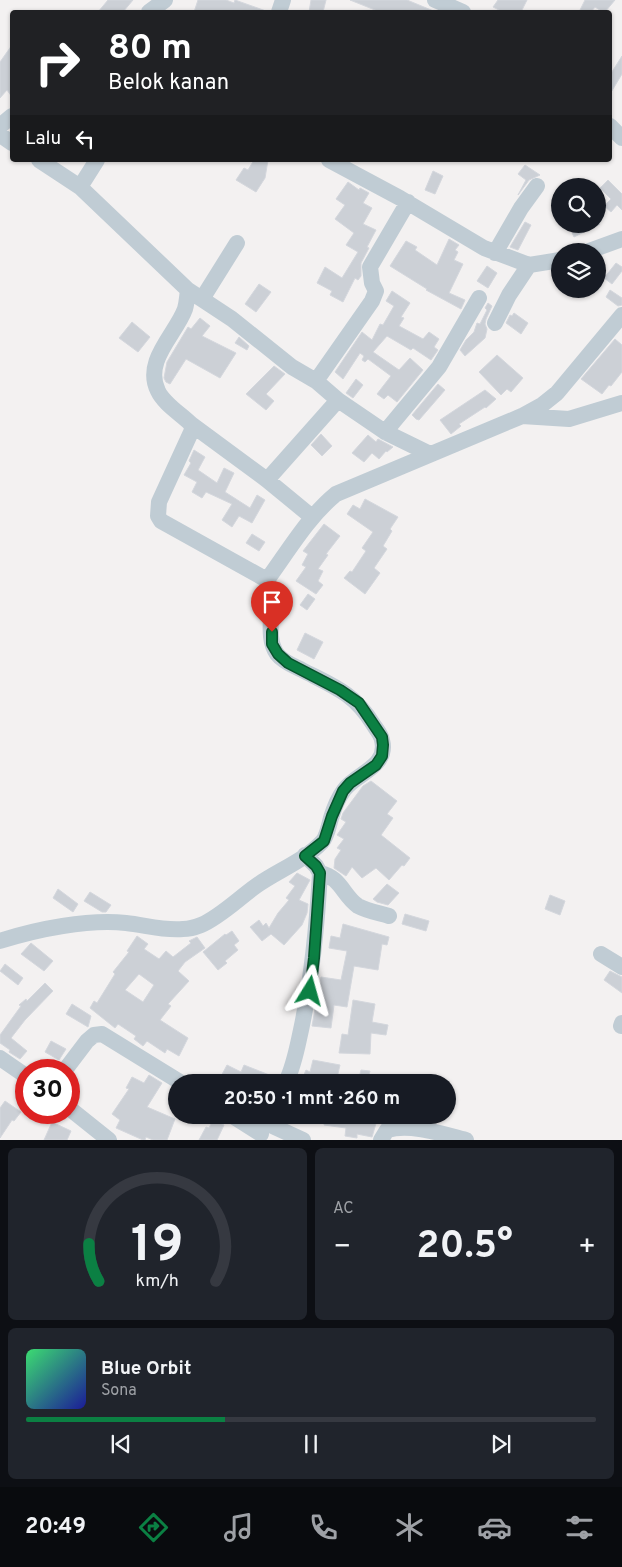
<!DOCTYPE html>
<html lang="id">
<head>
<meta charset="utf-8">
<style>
	:root { --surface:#171b24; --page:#20242c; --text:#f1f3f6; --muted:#9ea1a6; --line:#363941; --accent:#0b8043 }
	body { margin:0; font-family:Overpass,sans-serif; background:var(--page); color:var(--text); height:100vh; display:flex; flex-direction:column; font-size:19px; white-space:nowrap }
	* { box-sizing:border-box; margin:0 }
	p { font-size:16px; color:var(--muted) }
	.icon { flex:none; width:28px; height:28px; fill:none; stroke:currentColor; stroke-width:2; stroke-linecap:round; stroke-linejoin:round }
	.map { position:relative; height:1140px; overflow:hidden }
	.side { display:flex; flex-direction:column; gap:8px; padding:8px; background:#0d0f14; flex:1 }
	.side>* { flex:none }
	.guide { position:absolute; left:10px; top:10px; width:602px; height:152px; border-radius:5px; box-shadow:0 1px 4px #0004; background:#202124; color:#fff; overflow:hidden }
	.fabs { position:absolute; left:551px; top:178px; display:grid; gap:10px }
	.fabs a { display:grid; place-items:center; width:55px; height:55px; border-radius:50%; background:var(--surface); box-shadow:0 1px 4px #0004; font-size:25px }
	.speed { position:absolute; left:15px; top:1059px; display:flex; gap:10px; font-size:25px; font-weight:700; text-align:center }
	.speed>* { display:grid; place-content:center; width:65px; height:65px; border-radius:50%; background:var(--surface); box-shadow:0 1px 4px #0004; line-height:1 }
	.speed .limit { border:8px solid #d22; background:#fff; color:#111 }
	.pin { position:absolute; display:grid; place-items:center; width:42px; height:42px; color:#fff; margin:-51px -21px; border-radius:50% 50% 50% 0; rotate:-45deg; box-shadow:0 0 5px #0007 }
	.pin .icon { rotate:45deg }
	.me { position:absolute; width:55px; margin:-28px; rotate:8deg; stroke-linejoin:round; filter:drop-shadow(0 0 4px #0008) }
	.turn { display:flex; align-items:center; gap:18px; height:105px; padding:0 15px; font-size:22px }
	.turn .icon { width:65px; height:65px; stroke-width:2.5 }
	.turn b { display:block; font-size:35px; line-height:42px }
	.then { display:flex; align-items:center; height:48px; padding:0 15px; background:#0003; gap:10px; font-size:19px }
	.big { font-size:38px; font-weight:700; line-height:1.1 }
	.side .widget { flex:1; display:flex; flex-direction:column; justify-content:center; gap:8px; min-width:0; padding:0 18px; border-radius:8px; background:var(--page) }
	.side .dial { align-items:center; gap:0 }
	.dial svg { height:130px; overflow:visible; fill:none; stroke:var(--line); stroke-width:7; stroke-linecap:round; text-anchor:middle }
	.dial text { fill:var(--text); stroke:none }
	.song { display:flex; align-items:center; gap:15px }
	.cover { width:60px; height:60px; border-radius:8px; background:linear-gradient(135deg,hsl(140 70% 55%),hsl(240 70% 35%)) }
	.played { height:5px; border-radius:2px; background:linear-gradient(90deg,var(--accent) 35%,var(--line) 35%) }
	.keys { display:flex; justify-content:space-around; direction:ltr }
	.heat { display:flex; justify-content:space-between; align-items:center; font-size:28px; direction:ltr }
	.side .tiles { flex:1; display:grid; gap:8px; grid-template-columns:1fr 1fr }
	.widget:last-child { grid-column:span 2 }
	.trip { position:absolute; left:168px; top:1074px; width:288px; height:50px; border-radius:25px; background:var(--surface); box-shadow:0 1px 4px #0004; font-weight:700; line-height:50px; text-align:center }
	.tabs { display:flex; height:80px; justify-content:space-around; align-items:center; background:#090b0e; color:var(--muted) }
	.tabs .icon { width:35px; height:35px }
	.tabs .on { color:var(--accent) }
	.tabs b { font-size:22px; color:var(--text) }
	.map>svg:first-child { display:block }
</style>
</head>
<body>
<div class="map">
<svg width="622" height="1140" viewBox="0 0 622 1140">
	<rect width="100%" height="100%" fill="#f3f1f1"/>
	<path fill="#ccd0d6" stroke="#d4d7dd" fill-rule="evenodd" d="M108 0H133L123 12H98Z
		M198 0H226L234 3 235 0 266 11V12H194Z
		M311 0H326L323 12H309Z
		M350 0H407L436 12H380Z
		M498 0H527L521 12H503L493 7Z
		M585 0H615L605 12H603L595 7 591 12H579Z
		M12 45V97L7 90 0 98V62Z
		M622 56V74L610 94V75Z
		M254 160H268L265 178 256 192 236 180 244 168 248 170Z
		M525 165 540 175 529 180 518 195 526 180 518 174Z
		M433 171 443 176 435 194 425 190Z
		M608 180 622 194V210L617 205 611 212 604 206 611 199 600 188Z
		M348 182 359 190 360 188 369 193 363 203 372 208 363 224 376 230 367 247 369 248 361 263V276L358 280 355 278 343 302 330 295 332 291 317 283 325 267 342 278 358 252 346 245 354 233 335 219 345 205 336 199Z
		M525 222 531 225 518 250 510 247Z
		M568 224H600L574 237Z
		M449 239 459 245 455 250 458 252 454 260 463 264 449 293 465 300 461 309 426 290 427 289 390 266 406 241 417 247 415 250 437 265Z
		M616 263 622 267V271L612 284 604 278Z
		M487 266 497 273 488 288 477 281Z
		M259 284 271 292 256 312 245 304Z
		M610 290 622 298V305L618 306 606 297Z
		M392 291 410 303 401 317 404 318 399 326 423 339 429 332 439 339 434 347 438 350 431 360 413 348 411 350 387 336 373 352 399 370 410 358 423 370 397 402 388 395 384 399 377 394 391 376 368 359 365 362 362 360 364 356 360 353 343 379 335 372 362 332 372 340 380 324 383 325 394 306 386 301Z
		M488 303 492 306 486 319 485 324 487 329 485 338 465 356 460 350 466 340 474 332 477 323 480 324 487 310 485 308Z
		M514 313 528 323 521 334 506 323 510 315 512 316Z
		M200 318 210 326 202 336 236 353 220 378 186 359 170 384 166 382 164 378 167 362 188 327 191 329Z
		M132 322 150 337 138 352 119 338Z
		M239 337 249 346 247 350 235 343Z
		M615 339 622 345V372L611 386 609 385 602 394 581 379Z
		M497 355 523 378 511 392 507 389 501 395 479 372Z
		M274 366 285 374 266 394 274 401 266 410 246 394Z
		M356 379 363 385 353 398 346 393Z
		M438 384 445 390 419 420 416 419 412 415Z
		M485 390 496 399 486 408 485 407 459 424 461 426 451 434 440 420Z
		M321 434 332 446 322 456 311 445Z
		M368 435 376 442 378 439 393 447 387 452 386 451 379 459 372 453 364 462 352 453Z
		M194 450 205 457 198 470 217 483 224 468 234 473 225 492 250 508 257 495 265 500 252 523 239 516 232 527 222 520 232 504 206 492 202 498 192 492 197 482 184 475 191 463 189 461Z
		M365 499 398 517 390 529 392 531 383 546 387 549 374 568 380 573 365 594 344 578 350 571 352 572 366 551 362 548 373 532 347 514 353 505 360 509Z
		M324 524 340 536 326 554 328 555 318 569 323 571 318 581 323 585 316 594 296 581 306 567 302 565 308 554 303 551Z
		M252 534 265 542 259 551 246 543Z
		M308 594 315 599 307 610 300 605Z
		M305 633 323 642 314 659 297 650Z
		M371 781 397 801 387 814 393 818 381 835 410 858 404 866 402 865 389 880 376 868 362 878 352 867 346 876 334 868 335 859 341 850 337 848 344 839 337 835 346 822 341 819 343 813 363 786Z
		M297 873 310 880 299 900 308 904 307 913 302 925 284 945 271 934 262 941 250 927 259 920 263 926 266 923 269 928 278 913 289 900 286 898 295 886 289 882Z
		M387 884 399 893 388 905 377 902 373 899Z
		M58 889 78 904 73 912 53 898Z
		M90 892 111 905 106 912H102L84 901Z
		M550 895 565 901 560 915 545 909Z
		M405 914 429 921 426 931 402 924Z
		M343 924 389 937 387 945 382 944 378 970 354 966 347 1007 334 1005 331 1028 312 1026 316 1004H317L321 977 341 980 347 951 329 948 331 936 340 938Z
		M232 931 239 941 234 945 238 950 225 961 227 963 218 970 203 952 225 934 226 935Z
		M137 936 148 944 144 949 159 959 166 951 173 957 191 943 189 941 197 937 205 948 185 962 178 971 189 981 168 1004 171 1006 160 1020 188 1038 179 1056 167 1049 165 1053 147 1041 143 1046 134 1039 136 1036 118 1024 115 1028 90 1008 94 1001 97 1003 115 974 113 972 129 952 127 951ZM139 974 154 985 143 1002 125 990Z
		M31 943 53 961 44 971 21 954Z
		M5 964 23 978 18 985 0 971Z
		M610 971 622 977V993L604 980Z
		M45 983 53 991 25 1020 11 1038 27 1051 20 1059 9 1052 10 1050 0 1043V1035L21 1006 19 1005 26 999 27 1001Z
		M353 1000 375 1004 372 1022 388 1025 386 1035 371 1033 370 1054 339 1053 342 1034 348 1035Z
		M72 1004 91 1016 88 1027 66 1014Z
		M51 1041 66 1049 59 1060 45 1052Z
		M313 1060 340 1065 336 1082H301L306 1070 310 1072Z
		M227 1065 241 1072 244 1065 277 1078 276 1082H218Z
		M361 1070 370 1071 367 1082H358Z
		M149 1075 162 1083 147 1107 175 1119 167 1140H153L146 1137 145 1140H143L116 1128 120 1120 112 1114 129 1089 126 1088 132 1077 144 1083Z
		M5 1101 21 1112 14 1121 12 1120 0 1138V1108Z
		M326 1115H350L362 1117V1119L377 1120 372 1137 357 1134V1138L345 1136 346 1128 324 1125Z
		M213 1120 224 1125 217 1140H199L206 1127 209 1128Z
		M52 1122 71 1131 67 1140H44Z"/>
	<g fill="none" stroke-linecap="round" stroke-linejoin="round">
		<path stroke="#c0ccd4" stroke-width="16" d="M435 0 463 12
			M149 12 165 0
			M279 12 283 0
			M0 126 12 116
			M610 126 622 138
			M0 135 12 143
			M329 160 400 198 484 248 529 265 560 260
			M80 187 97 160
			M589 251 622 239
			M495 253 521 208 537 186
			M188 290 232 319 292 367 316 381 338 400 385 432 430 454
			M202 299 237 243
			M495 323 509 295 529 265
			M316 381 372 301 376 291 372 283 370 267 408 202
			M522 416 569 419 622 403
			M191 424 267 480 312 517
			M385 432 439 367 479 298
			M267 480 338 400
			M267 580C289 550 308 517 336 494L522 416 542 405 557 393 622 315
			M320 873C341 877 343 896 358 906 367 911 379 913 389 916
			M0 941C37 929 88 919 126 923 145 925 164 931 183 929 188 929 196 927 201 925 220 917 239 898 256 886 277 871 304 861 322 842 327 837 329 825 331 818 334 808 338 798 344 790 356 773 389 767 382 740 381 734 376 729 373 724 354 693 333 686 302 670 294 666 283 662 277 654 263 634 278 603 267 580L161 521 158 516 159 502 192 430 191 424C181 414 164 404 158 391 143 361 176 334 185 309 187 302 187 296 188 290L80 187 39 160
			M601 954 622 967
			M621 1026 622 1023
			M0 1058 26 1076
			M65 1070 87 1041 94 1035 102 1034 180 1082
			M286 1082C294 1066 297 1048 301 1030 312 978 317 926 320 873L316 866 305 855
			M69 1108 109 1140
			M231 1115 261 1134
			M266 1123 303 1140
			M381 1140 387 1130C411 1123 442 1134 466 1140"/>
	</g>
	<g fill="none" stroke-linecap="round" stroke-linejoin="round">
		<defs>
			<path id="route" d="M272 632V644L278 654 288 663 340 690 359 703 382 737 383 745 382 756 376 765 350 783 343 791 332 816 324 841 305 856 316 866 320 873 314 958 310 991"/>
		</defs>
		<use href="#route" stroke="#07532c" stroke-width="12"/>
		<use href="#route" stroke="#0b8043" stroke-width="9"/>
	</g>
</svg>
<div class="fabs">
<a><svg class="icon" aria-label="search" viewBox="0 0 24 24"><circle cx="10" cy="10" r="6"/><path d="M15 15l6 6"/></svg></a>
<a><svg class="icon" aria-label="layers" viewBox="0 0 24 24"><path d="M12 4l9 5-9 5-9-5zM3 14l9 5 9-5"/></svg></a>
</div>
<div class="speed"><div class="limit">30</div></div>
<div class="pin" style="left:272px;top:632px;background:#d93025"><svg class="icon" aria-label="arrive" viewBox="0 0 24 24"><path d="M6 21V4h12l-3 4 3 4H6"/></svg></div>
<svg class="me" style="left:310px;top:991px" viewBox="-20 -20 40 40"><path d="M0-17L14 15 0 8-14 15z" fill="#0b8043" stroke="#fff" stroke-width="4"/></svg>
<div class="trip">20:50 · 1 mnt · 260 m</div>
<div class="guide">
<div class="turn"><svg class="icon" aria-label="right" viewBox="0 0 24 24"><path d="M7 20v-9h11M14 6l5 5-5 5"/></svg><div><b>80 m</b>Belok kanan</div></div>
<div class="then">Lalu<svg class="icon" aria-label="left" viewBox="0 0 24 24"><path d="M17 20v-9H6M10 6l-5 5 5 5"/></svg></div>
</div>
</div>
<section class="side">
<div class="tiles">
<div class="widget dial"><svg viewBox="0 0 100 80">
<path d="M14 69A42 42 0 1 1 86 69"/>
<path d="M14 69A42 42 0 0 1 8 46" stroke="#0b8043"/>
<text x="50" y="56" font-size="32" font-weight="700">19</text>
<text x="50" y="72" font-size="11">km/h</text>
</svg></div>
<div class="widget"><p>AC</p>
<div class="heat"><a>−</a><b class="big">20.5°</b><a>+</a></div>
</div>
<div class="widget">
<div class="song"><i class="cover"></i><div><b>Blue Orbit</b><p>Sona</p></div></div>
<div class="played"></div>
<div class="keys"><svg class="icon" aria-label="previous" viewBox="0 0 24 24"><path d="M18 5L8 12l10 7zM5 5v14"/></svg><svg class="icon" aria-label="pause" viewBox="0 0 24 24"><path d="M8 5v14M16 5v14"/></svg><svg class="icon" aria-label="next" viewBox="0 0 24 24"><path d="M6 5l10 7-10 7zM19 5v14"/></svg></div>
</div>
</div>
</section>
<nav class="tabs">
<b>20:49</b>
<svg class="icon on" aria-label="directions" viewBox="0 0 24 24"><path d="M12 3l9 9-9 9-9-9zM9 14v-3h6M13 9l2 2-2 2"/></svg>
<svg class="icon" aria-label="music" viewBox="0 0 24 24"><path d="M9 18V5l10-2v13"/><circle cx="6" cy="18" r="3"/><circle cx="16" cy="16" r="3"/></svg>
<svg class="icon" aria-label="phone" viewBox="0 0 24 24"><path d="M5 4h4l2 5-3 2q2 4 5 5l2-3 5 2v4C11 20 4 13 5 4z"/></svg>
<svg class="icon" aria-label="climate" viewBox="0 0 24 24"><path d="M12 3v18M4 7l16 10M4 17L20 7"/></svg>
<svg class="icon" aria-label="car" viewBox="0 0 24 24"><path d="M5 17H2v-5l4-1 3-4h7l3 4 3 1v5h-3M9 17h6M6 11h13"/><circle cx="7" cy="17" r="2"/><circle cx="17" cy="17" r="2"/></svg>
<svg class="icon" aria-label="filters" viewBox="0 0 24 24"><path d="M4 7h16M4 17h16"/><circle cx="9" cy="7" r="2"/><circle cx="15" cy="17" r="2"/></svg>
</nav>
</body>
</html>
